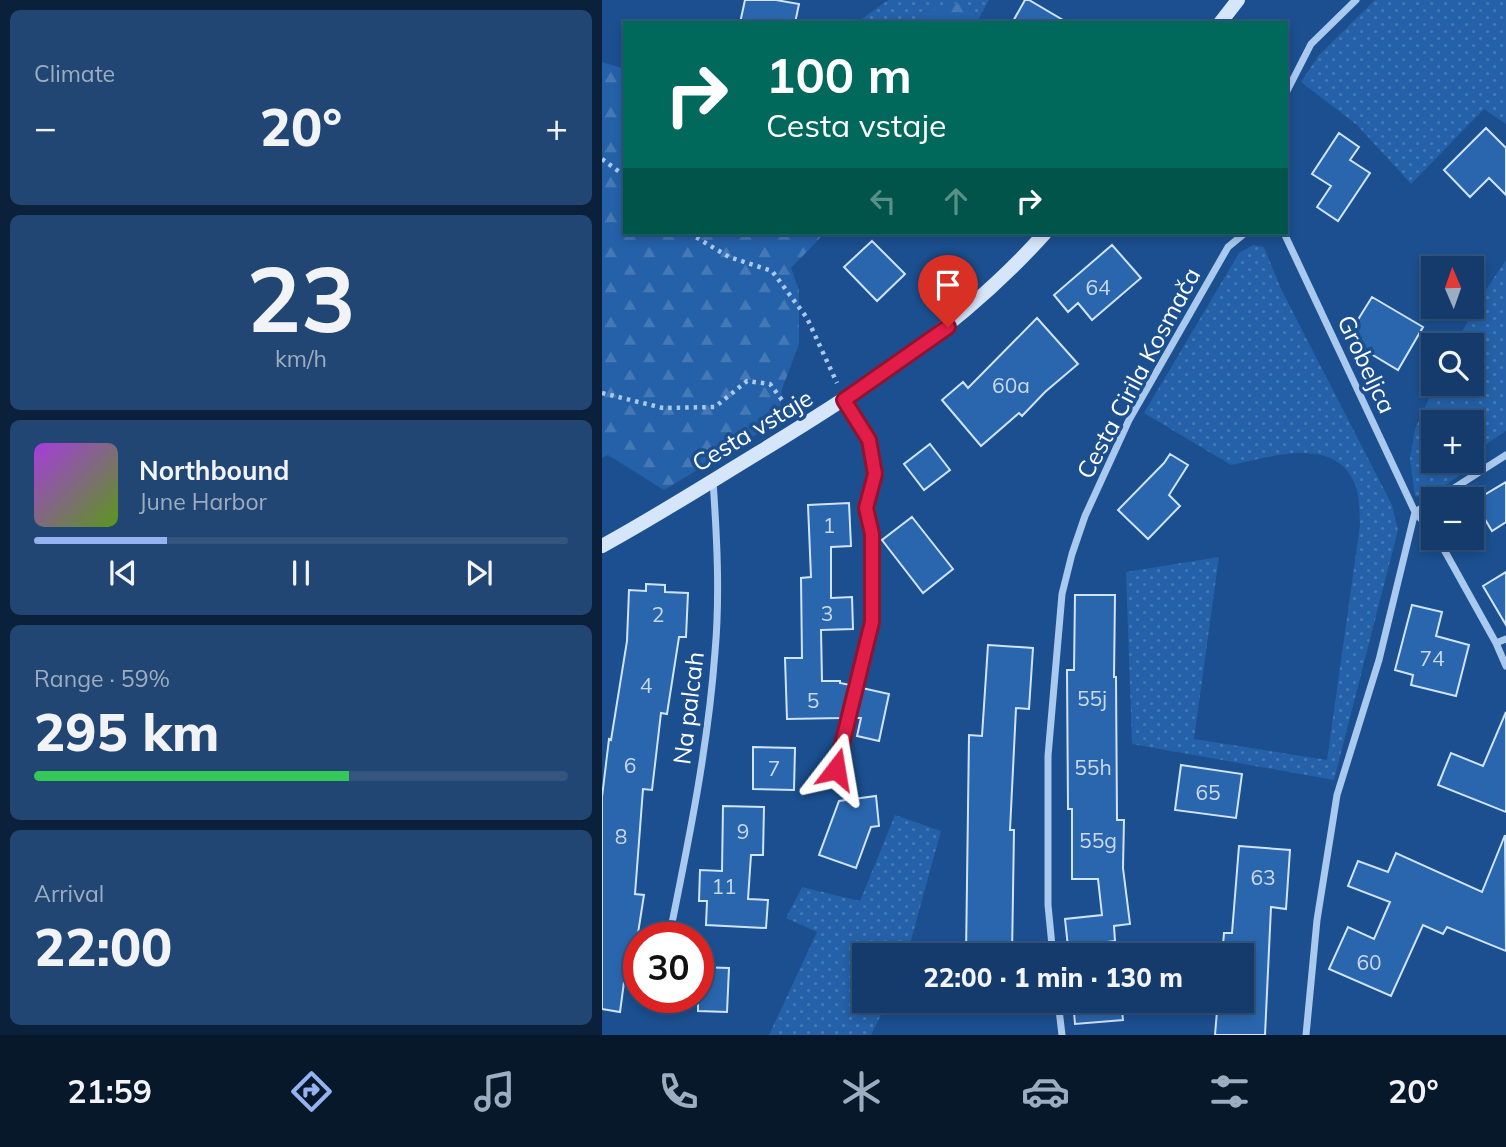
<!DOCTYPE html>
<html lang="en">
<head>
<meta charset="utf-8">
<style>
	:root { --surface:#143b6b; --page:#214673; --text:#f1f3f6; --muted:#9dadc1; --line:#33557e; --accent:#95b2f1 }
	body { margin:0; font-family:Mulish,sans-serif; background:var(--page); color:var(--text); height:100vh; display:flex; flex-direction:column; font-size:26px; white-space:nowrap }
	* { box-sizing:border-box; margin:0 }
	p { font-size:23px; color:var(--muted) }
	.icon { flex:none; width:38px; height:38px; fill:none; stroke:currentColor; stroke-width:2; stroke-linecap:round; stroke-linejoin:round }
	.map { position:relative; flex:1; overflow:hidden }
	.details { display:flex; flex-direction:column; gap:10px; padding:10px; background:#0b203b; width:602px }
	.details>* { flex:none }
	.hud { position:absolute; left:21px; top:21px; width:665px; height:214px; border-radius:0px; box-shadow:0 4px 10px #0003,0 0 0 2px var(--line); background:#00695c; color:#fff; overflow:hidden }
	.needle { width:46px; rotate:358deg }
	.controls { position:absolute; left:819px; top:256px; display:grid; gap:14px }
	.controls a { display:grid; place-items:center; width:63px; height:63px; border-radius:0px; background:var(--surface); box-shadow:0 4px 10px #0003,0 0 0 2px var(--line); font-size:35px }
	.speed { position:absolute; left:21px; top:922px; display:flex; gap:14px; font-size:35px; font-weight:700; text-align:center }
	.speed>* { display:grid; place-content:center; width:91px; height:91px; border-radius:50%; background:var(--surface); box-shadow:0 4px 10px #0003,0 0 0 2px var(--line); line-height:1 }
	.speed .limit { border:10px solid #d22; background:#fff; color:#111 }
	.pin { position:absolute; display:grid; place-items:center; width:60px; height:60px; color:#fff; margin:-72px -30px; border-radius:50% 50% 50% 0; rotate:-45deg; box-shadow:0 0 7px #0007 }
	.pin .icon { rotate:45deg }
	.me { position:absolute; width:77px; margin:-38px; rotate:14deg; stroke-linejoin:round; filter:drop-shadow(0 0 5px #0008) }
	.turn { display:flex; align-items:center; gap:24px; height:147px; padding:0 28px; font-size:32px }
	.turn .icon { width:91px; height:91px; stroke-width:2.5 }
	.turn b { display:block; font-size:49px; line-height:60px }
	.lanes { display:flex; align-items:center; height:66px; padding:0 28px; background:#0003; justify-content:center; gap:35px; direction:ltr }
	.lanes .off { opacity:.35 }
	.big { font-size:52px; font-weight:800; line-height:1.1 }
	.details .widget { flex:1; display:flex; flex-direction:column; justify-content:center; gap:10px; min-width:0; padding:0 24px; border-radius:10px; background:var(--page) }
	.details .dial { align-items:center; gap:0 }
	.dial b { font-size:91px; line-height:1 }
	.song { display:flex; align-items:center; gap:21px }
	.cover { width:84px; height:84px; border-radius:10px; background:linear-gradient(135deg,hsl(280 70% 55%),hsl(90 70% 35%)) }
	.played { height:7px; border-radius:4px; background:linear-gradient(90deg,var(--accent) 25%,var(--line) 25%) }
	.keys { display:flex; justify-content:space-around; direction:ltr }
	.heat { display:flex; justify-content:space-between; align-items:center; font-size:38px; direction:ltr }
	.charge { height:10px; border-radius:5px; background:linear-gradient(90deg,#34c759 59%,var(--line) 0) }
	.trip { position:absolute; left:250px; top:943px; width:402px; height:70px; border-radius:0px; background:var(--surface); box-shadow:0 4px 10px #0003,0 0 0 2px var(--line); font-weight:800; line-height:70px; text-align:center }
	.tabs { display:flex; height:112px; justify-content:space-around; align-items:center; background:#08182b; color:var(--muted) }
	.tabs .icon { width:49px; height:49px }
	.tabs .selected { color:var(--accent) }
	.tabs b { font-size:32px; color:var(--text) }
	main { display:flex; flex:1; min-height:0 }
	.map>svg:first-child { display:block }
</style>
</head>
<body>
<main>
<section class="details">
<div class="widget"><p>Climate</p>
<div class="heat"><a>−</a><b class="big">20°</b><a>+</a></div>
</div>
<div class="widget dial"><b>23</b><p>km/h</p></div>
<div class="widget">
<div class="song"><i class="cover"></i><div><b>Northbound</b><p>June Harbor</p></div></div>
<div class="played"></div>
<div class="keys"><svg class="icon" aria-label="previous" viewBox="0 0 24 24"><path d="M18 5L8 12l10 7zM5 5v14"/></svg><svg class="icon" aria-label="pause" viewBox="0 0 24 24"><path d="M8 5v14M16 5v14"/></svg><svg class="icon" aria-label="next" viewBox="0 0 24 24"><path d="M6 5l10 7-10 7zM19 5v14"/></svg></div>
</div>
<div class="widget"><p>Range · 59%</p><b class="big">295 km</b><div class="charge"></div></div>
<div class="widget"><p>Arrival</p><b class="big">22:00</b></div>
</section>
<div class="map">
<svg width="904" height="1035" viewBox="0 0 904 1035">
	<defs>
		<pattern id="grass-dots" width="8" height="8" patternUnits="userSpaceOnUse" patternTransform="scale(1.75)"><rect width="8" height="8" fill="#2461a8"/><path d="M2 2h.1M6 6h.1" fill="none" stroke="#4579b5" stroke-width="1.8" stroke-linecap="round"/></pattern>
		<pattern id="forest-firs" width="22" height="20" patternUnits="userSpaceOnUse" patternTransform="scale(1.75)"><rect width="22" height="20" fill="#2461a8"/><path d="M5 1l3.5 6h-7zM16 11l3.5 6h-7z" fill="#4579b5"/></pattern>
	</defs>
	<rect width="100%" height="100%" fill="#1b4f8f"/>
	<path fill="url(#grass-dots)" fill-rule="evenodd" d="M286 0H387L376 20 370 7 321 12 309 23H254Z
		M773 0H904V124L882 109 809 184 755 125 699 82 717 55Z
		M651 245 662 247 679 289 790 505 796 530 732 780 530 744 524 572 617 557 592 739 725 760 758 525C757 513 758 498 754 487 735 434 669 457 629 465L542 413 637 253Z
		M904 260V431L880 447 884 457 825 498 813 496 808 459 813 429 834 383H870V345H853L877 300ZM831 422H870V460H831Z
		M293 815 339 831 305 955 262 956V1001H286L269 1035H167L215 932 184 918 200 887 258 901Z"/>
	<path fill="url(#forest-firs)" d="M355 3 370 7 376 20 375 23H309L320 13Z
		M0 62 23 69V233H223L189 268 197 290V344L180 389 177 421 62 490 6 455 0 458Z"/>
	<path fill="#2a66ad" stroke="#cfe3fa" stroke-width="2" d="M143 0H174L197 4 193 23H138Z
		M423 0H427L466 23H410Z
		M884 128 904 148V195L887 178 868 197 842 170Z
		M737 133 757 147 748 160 768 173 736 221 715 207 729 186 710 174Z
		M270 241 303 274 275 301 242 267Z
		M510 245 539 278 490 320 476 303 466 312 452 295Z
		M770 297 821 327 796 370 744 339Z
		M435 318 476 364 443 392 420 416 417 413 379 446 340 400 361 382 366 388Z
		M328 444 348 470 322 490 302 464Z
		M568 454 586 465 567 495 578 506 546 539 516 510 562 463Z
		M904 482V522L890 531 872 501Z
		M247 503 249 546 229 547V598L250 597 251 629 219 630 220 681H238V683L248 685 240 718 185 719 183 658H200L199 578 209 577 206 505Z
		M310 517 351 569 321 593 280 540Z
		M904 572V625L881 586Z
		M44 584 63 585V592L86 593 84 637H77L65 714 59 713 50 790 41 789 33 894 42 895 34 946 27 945 18 1012 0 1009V797L7 739 9 740 25 641 27 590 44 591Z
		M473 595H513L512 677H514L515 820H522L521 868 528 924 512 926 513 941 466 947 463 919 500 915 496 879H470V809H466L465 670H472Z
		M810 605 840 612 834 636 867 645 854 696 809 685 811 675 793 670Z
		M386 645 431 648 427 709 414 708 408 830H412L410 956H364L367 735 380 736Z
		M260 688 287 694 277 741 255 736 259 718H253Z
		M904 712V812L836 785 849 753 881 766Z
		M151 747 193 748 192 790 151 789Z
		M579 765 640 774 634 818 573 810Z
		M274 796 277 826 269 827 254 868 217 855 237 801Z
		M121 806 162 807 161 855H149L146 899 166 900 164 928 104 925 105 901H97L98 870 120 871Z
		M903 835 904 951 845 927 841 934 821 925 789 996 727 969 746 927 772 939 788 902 746 886 756 861 786 872 794 853 880 892Z
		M637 846 688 850 684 909 669 907 663 1035H613L615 1011 640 1013V956H620L622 933H630Z
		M96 967 127 968 125 1012 96 1011Z
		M471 1001H519L521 1020 473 1024Z"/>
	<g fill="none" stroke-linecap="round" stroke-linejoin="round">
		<path stroke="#a9c9ee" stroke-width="4.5" stroke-dasharray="3.5 5" stroke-linecap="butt" d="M0 159 23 176
			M87 233 127 257 170 271 205 318 235 383
			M0 393 61 408 113 407 145 381 168 384 189 412"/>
		<path stroke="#a9c9ee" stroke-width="7" d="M684 93 709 44 754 0
			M682 233 813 512 831 533
			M835 499 904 455
			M835 537 894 643 904 666
			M894 643 904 639
			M234 769 270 622V534L265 508 273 474 267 440 242 400
			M67 938C86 844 106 748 113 652 118 596 115 538 111 481
			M451 956 446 905V756L460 594 470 554 483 516 527 420 626 247 643 233
			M456 1001 460 1035
			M704 1035 715 920 735 795 777 660 813 512 831 501"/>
		<path stroke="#d6e6fa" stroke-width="14" d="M618 23 636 0
			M0 546C53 517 105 484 156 453 261 389 361 325 443 233"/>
	</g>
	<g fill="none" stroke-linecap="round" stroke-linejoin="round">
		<defs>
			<path id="route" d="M234 769 270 622V534L264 508 273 474 267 440 242 400 346 327"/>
		</defs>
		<use href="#route" stroke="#92132f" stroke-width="18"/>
		<use href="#route" stroke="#e11d48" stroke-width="12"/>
	</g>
	<g text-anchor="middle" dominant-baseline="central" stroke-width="7" stroke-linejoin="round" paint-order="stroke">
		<g font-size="21" fill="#cad9ea">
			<text x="496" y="287">64</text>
			<text x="409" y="385">60a</text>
			<text x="227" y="525">1</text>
			<text x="225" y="613">3</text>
			<text x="56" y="614">2</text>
			<text x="830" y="658">74</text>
			<text x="44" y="685">4</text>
			<text x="490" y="698">55j</text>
			<text x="211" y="700">5</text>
			<text x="28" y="765">6</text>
			<text x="491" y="767">55h</text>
			<text x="172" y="768">7</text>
			<text x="606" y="792">65</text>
			<text x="141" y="831">9</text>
			<text x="19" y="836">8</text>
			<text x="496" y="840">55g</text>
			<text x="661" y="877">63</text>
			<text x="122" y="886">11</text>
			<text x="767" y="962">60</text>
		</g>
		<g font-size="24" fill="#fff" stroke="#1b4f8f">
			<text transform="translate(765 364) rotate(65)">Grobeljca</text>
			<text transform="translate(536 373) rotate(-62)">Cesta Cirila Kosmača</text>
			<text transform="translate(150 430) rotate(-31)">Cesta vstaje</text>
			<text transform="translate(86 708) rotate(-83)">Na palcah</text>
		</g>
	</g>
</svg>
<div class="controls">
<a><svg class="needle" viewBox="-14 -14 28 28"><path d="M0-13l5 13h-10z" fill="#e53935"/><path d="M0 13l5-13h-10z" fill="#9dadc1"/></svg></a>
<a><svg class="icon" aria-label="search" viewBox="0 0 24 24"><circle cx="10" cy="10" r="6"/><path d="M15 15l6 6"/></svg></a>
<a>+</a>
<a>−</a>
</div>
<div class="speed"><div class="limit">30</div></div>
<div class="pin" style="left:346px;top:327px;background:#d93025"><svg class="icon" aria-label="arrive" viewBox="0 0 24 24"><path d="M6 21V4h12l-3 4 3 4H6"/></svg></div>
<svg class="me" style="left:234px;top:769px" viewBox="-20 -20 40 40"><path d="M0-17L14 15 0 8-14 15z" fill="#e11d48" stroke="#fff" stroke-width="4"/></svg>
<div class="trip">22:00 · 1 min · 130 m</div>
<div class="hud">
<div class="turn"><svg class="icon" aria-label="right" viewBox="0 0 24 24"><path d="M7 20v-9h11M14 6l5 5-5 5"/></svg><div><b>100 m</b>Cesta vstaje</div></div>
<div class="lanes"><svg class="icon off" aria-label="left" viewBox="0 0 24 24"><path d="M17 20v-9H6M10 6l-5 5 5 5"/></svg><svg class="icon off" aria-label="ahead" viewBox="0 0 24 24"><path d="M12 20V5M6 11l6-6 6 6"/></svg><svg class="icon" aria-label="right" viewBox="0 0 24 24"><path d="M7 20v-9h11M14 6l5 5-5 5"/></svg></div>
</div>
</div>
</main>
<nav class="tabs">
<b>21:59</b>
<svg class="icon selected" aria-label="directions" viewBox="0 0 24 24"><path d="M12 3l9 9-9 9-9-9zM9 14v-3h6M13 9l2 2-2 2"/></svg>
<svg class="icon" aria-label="music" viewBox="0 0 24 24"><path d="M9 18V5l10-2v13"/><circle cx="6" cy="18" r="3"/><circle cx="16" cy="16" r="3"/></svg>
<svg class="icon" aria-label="phone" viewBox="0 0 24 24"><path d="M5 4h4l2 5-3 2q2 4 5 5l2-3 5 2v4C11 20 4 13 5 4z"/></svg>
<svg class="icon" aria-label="climate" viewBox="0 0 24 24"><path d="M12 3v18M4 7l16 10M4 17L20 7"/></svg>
<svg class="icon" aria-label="car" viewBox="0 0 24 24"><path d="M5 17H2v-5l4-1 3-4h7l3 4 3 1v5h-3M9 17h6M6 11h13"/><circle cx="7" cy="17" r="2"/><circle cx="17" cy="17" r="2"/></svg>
<svg class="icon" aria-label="filters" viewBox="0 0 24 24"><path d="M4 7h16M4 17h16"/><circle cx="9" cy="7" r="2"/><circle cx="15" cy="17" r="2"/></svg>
<b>20°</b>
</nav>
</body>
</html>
